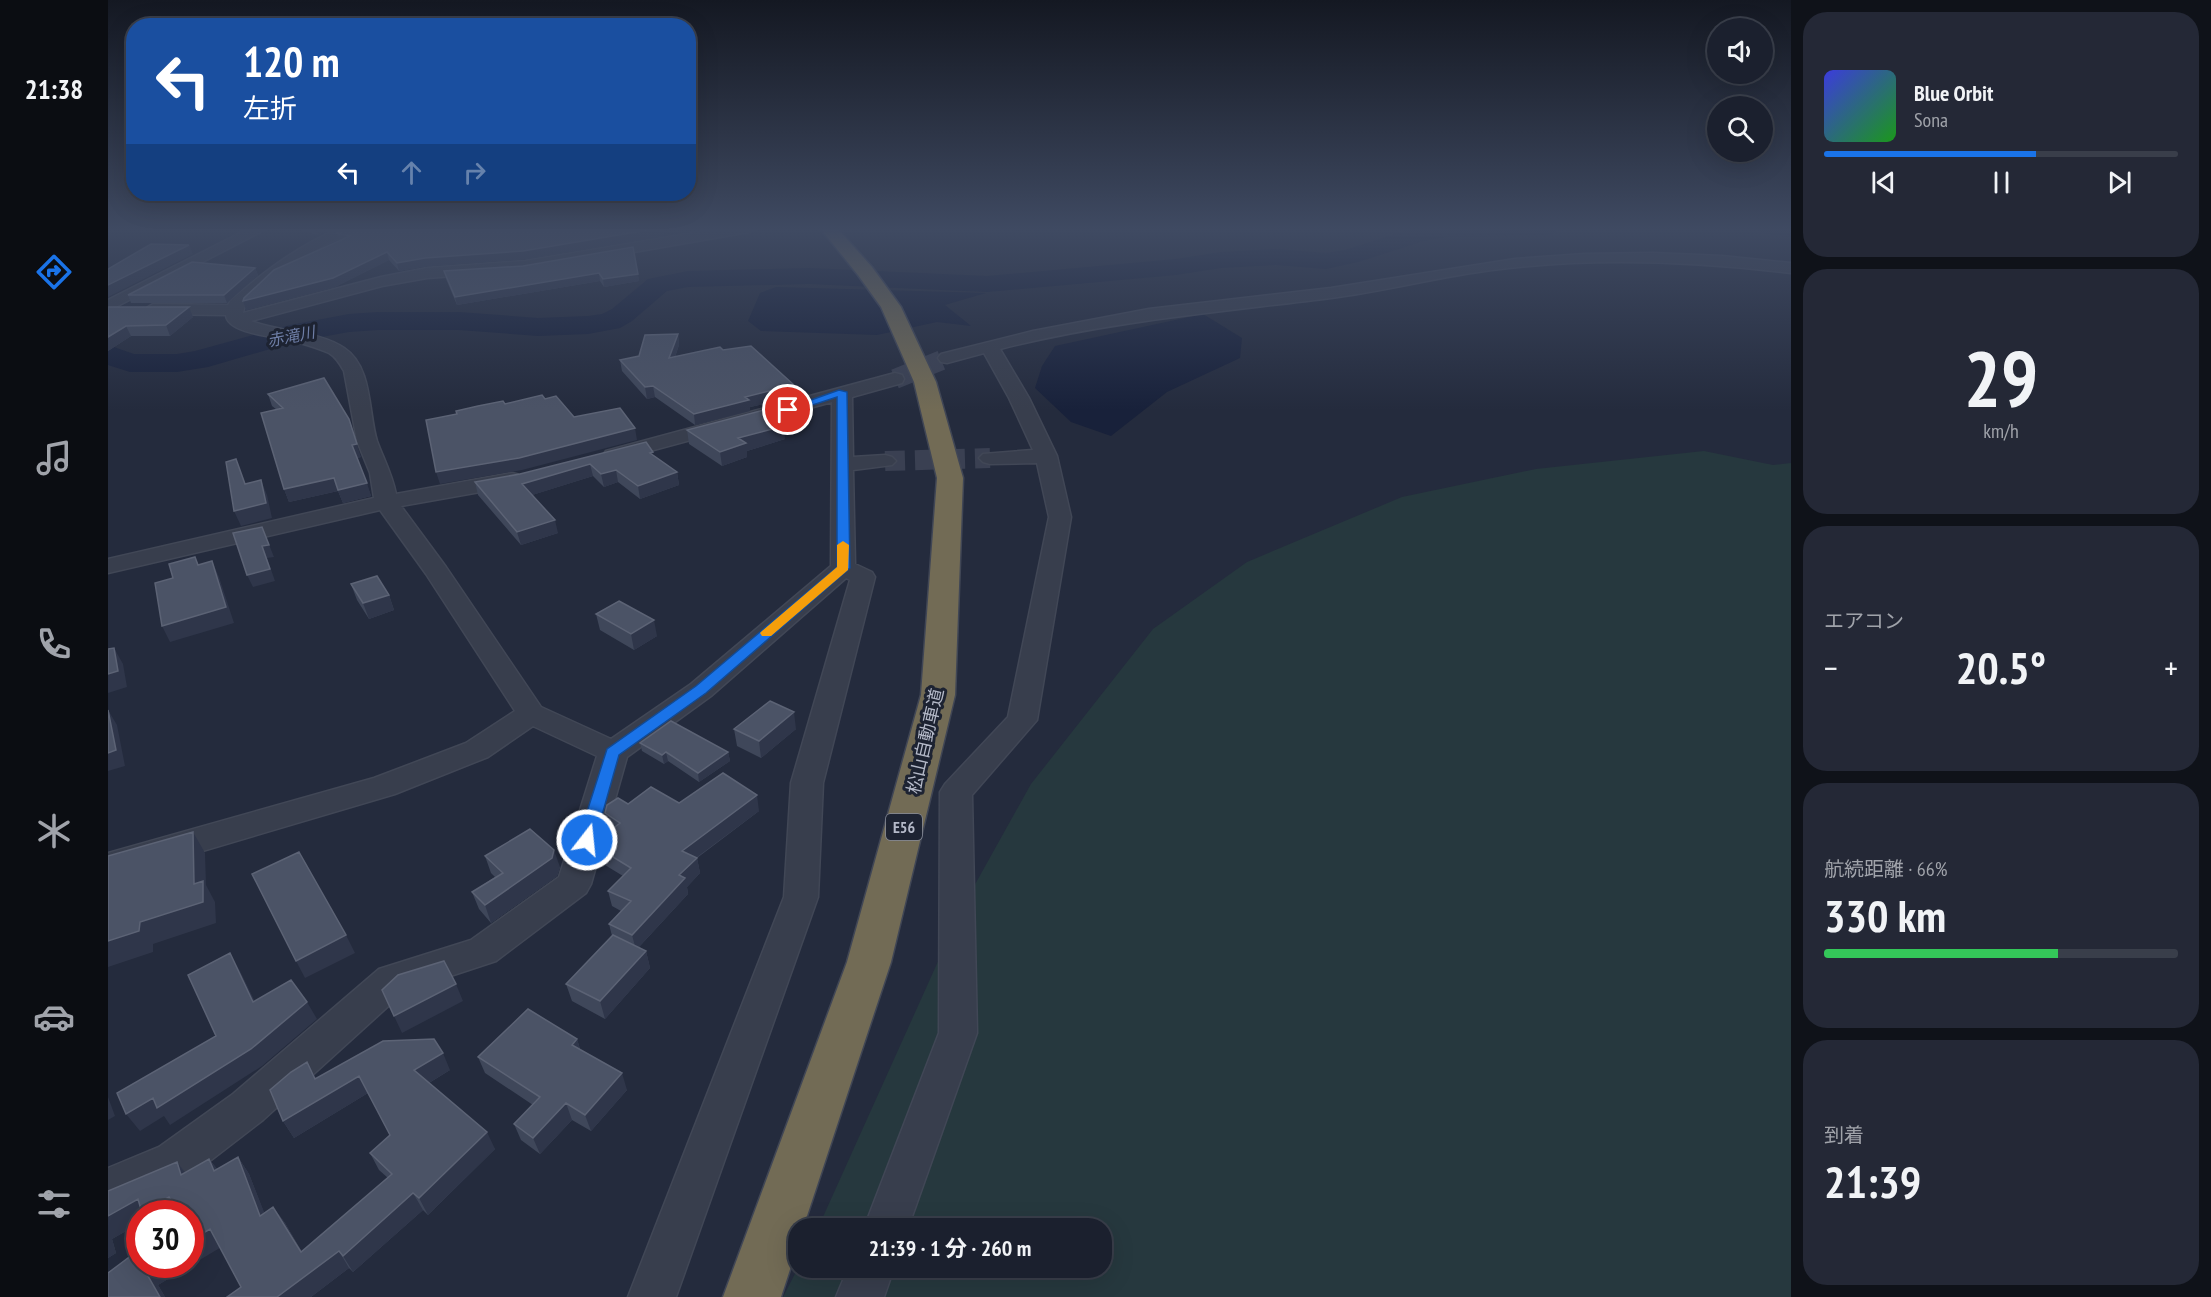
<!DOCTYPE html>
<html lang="ja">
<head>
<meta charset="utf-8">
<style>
	:root { --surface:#1b202e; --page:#242836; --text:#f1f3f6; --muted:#a0a3aa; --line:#393e4a; --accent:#1a73e8 }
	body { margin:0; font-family:"PT Sans Narrow","Noto Sans JP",sans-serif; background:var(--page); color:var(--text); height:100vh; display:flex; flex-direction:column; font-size:22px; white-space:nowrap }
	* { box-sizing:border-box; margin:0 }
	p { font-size:20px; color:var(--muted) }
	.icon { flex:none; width:33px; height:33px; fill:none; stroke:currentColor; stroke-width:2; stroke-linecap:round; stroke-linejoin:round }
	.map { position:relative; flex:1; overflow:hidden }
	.panel { display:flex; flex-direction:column; gap:12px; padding:12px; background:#0f1219; width:420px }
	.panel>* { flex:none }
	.hud { position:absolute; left:18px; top:18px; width:570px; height:183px; border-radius:24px; box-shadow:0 6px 24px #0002,0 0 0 2px var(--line); background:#1a4fa0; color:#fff; overflow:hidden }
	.fabs { position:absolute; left:1599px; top:18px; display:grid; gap:12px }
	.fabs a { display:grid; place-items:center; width:66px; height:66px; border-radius:50%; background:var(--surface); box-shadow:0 6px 24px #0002,0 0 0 2px var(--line); font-size:30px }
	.speed { position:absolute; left:18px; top:1200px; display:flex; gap:12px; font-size:30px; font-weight:700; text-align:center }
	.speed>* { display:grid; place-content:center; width:78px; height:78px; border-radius:50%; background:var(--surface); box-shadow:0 6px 24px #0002,0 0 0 2px var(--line); line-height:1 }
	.speed .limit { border:9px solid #d22; background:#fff; color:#111 }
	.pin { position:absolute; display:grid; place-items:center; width:51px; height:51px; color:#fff; margin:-26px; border:3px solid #fff; border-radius:50%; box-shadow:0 2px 6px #0007 }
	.me { position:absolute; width:66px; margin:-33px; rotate:16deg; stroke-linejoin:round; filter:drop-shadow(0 0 4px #0008) }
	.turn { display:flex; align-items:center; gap:21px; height:126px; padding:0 18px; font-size:27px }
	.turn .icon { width:78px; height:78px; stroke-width:2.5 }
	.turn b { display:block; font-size:42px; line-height:51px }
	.lanes { display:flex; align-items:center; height:57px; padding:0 18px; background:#0003; justify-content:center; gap:30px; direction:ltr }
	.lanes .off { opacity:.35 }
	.big { font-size:45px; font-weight:700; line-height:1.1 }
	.panel .tile { flex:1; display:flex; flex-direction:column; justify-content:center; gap:9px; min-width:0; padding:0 21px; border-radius:24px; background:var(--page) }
	.panel .dial { align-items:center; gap:0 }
	.dial b { font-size:78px; line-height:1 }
	.song { display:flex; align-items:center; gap:18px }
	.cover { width:72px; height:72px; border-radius:9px; background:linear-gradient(135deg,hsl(240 70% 55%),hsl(120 70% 35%)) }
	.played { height:6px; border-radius:3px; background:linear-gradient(90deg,var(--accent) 60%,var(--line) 60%) }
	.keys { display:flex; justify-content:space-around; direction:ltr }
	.heat { display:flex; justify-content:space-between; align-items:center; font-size:33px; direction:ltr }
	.charge { height:9px; border-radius:4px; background:linear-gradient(90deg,#34c759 66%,var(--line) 0) }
	.trip { position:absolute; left:680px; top:1218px; width:324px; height:60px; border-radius:24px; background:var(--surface); box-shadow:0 6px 24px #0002,0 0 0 2px var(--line); font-weight:700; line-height:60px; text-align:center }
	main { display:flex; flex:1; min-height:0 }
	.menu { display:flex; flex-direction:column; width:108px; justify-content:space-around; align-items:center; background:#0b0d12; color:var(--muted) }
	.menu .icon { width:42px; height:42px }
	.menu .active { color:var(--accent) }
	.menu b { font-size:27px; color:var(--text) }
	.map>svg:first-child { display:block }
</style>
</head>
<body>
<main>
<nav class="menu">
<b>21:38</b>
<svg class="icon active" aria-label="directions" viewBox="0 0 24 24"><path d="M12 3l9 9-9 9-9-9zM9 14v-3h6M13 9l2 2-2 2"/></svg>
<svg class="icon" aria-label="music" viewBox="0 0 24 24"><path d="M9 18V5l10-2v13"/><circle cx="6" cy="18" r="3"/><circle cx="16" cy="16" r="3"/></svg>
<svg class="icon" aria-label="phone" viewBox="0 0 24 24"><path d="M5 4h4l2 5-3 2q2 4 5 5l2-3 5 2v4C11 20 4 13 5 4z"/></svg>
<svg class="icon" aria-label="climate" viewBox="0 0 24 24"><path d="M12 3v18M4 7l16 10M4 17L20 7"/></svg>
<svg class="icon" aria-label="car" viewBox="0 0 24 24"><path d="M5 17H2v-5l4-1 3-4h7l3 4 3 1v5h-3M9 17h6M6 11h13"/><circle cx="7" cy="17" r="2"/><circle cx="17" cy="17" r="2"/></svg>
<svg class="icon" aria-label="filters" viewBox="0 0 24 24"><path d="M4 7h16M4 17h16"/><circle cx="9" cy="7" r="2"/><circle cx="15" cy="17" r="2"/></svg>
</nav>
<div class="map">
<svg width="1683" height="1297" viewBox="0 0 1683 1297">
	<rect width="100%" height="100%" fill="#242b3d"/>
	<path fill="#26383e" d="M1596 451 1665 465 1683 463V1297H675L690 1268H993V1228H710L855 906 923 784 1045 629 1139 562 1294 497 1428 469Z"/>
	<path fill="#18213a" d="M668 287 878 293 837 305 863 326 829 322 769 335 653 331 640 321 652 293Z
		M1095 314 1134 338 1132 358 1059 392 1003 436 963 422 927 388 934 366 947 346Z"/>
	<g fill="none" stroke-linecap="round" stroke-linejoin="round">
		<path fill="#18213a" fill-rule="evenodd" d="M1306 228H1450L1446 233 1438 235 1339 237 1316 241 1250 262 1218 269 1168 265 1113 268 1068 275 879 292 701 284 580 287 559 291 524 321 512 328 480 334 430 336 351 330H270L241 332 186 342 100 367 69 372H22L0 365V345L26 354H69L87 351 182 325 241 314 270 312H351L430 318 480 316 494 314 504 309 540 279 580 271 701 268 879 276 1068 259 1113 252 1168 249 1218 253 1237 250Z
			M1650 228H1683V237L1654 233Z"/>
		<path stroke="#3a4052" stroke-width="20" stroke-dasharray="20 10" stroke-linecap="butt" d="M787 379 839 358
			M777 461 882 458"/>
		<defs>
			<path id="minor" d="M142 228H160L0 311V300Z
				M233 228H253L216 245 168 277 137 305 135 313 273 277 319 268 417 261 615 228H648L641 232 417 271 319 278 274 286 143 321C171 332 211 331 236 348 265 367 260 412 269 441 276 460 284 474 288 494L404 473 412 475 415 480 412 485 293 506 338 567 433 707 503 739 583 684 723 566 724 402 505 461 498 459 495 455 498 451 787 373 794 375 796 379 794 383 744 397 745 457 777 455 784 457 788 461 784 465 745 470 747 564 764 572 767 577 715 783 710 897 568 1297H520L676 897 683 783 742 580 738 578 603 696 519 757 483 884 478 893 388 961 297 991 155 1120 81 1177 0 1211V1168L51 1147 125 1094 271 969 363 940 451 877 489 756 425 726 380 757 287 794 0 879V853L266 778 358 743 407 711 318 574 272 510 0 573V559L266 498 262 473 249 441 236 371C232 364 228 357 221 353 210 348 196 344 185 341 170 337 119 334 118 315L45 314 37 309 45 304 120 305 123 300C157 271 191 245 233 228Z
				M1545 253 1614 256 1683 263V273C1584 261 1483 257 1384 270 1330 277 1277 291 1223 298 1112 312 1001 321 892 349L921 398 949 456 963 517 929 720 864 795 869 1033 800 1228H756L831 1033 832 792 837 784 900 717 941 517 929 463 882 464 875 462 871 458 875 454 925 450 901 398 876 353 839 363 833 362 830 358 833 354 925 331 1041 309 1223 288 1407 259 1476 254Z
				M740 1268H786L776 1297H728Z"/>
			<path id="motorway" d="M712 228H729L764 267 793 307 828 382 855 478 847 695 783 962 695 1228H690V1245L673 1297H615L739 962 813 695 829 478 806 382 773 307 750 275Z"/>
		</defs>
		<use href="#minor" stroke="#414756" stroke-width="3"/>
		<use href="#motorway" stroke="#404655" stroke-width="3"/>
		<use href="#minor" fill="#383e4d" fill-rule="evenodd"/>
		<use href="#motorway" fill="#726b55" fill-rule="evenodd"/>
	</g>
	<path fill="#3f475a" d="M185 228H227L209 235Z
		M238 228H555L556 236 417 259 319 266 291 271 281 260 227 287 138 310 135 301 232 241 228 233Z
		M525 247 531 281 496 287 492 281 349 305 338 279 336 271 415 266Z
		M147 268 150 275 119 303H23L20 295Z
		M0 307 85 317 62 336H23L0 351Z
		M570 334 571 345 567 357 615 350 687 397 642 407V411L587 425 547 397 539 399 514 371 512 360 531 356Z
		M160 394 253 457 249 458 263 496 235 503 230 491 181 502 176 489 169 410 164 406Z
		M579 430 677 439 639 451V457L614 466 581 444Z
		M538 442 545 455 569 472 571 485 532 499 510 482 496 487 485 476 424 495 450 533 413 545 370 495 367 482 412 474Z
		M243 584 281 595 286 610 261 619 249 600Z
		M488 614 549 636 526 650 492 630Z
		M626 729H688L653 758 629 746Z
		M532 743 620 752 622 761 591 782 560 761 556 764 534 751Z
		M571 803 651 811 589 858 592 873 579 887 580 894 531 947 538 951 542 968 497 1019 464 1001 458 984 504 936 501 924 513 911 504 906 500 891 515 876 492 862 487 846 503 830 501 829 497 813 520 804Z
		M377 856 452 867 449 876 383 923 371 909 364 892 387 877 383 873Z
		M469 1039 472 1049 519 1090 483 1131 464 1120 432 1154 413 1140 406 1124 425 1105 377 1073 370 1057Z
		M199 1062 208 1079 342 1070 321 1083 387 1149 320 1215 315 1210 245 1272 241 1268 203 1297H119L133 1287 112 1247 50 1285 57 1297H0L82 1214H32V1223L4 1239 8 1253 0 1258V1191L69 1162 77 1173 101 1159 109 1169 130 1157 141 1174 156 1213 165 1207 177 1223 194 1252 280 1178 271 1170 262 1153 282 1135 260 1093 186 1138 175 1121Z"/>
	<path fill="#2f364a" d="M207 228H227L209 235Z
		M552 228H555L556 236 417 259 319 266 291 271 289 263 317 258Z
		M81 245 85 254 0 297V285Z
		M279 252 281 260 227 287 138 310 135 301Z
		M147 268 150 275 119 303 116 295Z
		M491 273 492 281 349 305 347 297Z
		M530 274 531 281 496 287 495 279Z
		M81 307 85 317 62 336 58 325Z
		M18 326 23 336 0 351V337Z
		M570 334 571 345 563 369 561 358Z
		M686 385 687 397 642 407V411L587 425 586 414 637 397Z
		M545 386 547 397 539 399 537 387Z
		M241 419 253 457 249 458 244 445Z
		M676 426 677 439 639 451V457L614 466 612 452 630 438Z
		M527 428 529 440 414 470 332 484 328 472Z
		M482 464 485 476 418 497 414 484Z
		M508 470 510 482 496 487 493 474Z
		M569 472 571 485 532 499 530 486Z
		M226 478 259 483 263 496 235 503 230 491 181 502 176 489Z
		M153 480 159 495 164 518 133 526 126 511Z
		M447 520 450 533 413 545 409 532Z
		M154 527 166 557 159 558 167 581 145 587 139 575 154 546Z
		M104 561 111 577 126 623 62 642 54 626Z
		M281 595 286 610 261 619 255 603Z
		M546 620 549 636 526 650 523 634Z
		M6 648 15 664 19 687 0 693V674Z
		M0 710 9 725 17 766 0 771Z
		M686 712 688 729 653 758 651 741Z
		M558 752 560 761 556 764 554 755Z
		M620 752 622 761 591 782 590 773Z
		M649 795 651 811 577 866 574 851Z
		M85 832 97 853 98 885 107 902 108 923 45 944V952L0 967V941L32 922 86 884Z
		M446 850 452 867 449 876 383 923 377 905Z
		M589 858 592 873 579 887 580 894 528 950 524 935 571 875Z
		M238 935 247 953 197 978 188 961Z
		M538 951 542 968 497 1019 492 1001Z
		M122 953 132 971 156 1020 145 1002Z
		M348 984 355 1001 294 1033 286 1016Z
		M199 1002 209 1019 154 1066 62 1125 56 1116 32 1131 18 1114Z
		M469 1039 474 1056 464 1045Z
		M335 1053 342 1070 314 1087 306 1070Z
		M199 1062 209 1080 251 1076 260 1093 186 1138 175 1121 207 1079Z
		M514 1073 519 1090 483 1131 477 1115Z
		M0 1097 7 1116 0 1120Z
		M458 1103 464 1120 432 1154 425 1138Z
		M379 1132 387 1149 320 1215 311 1198Z
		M130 1157 141 1174 164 1232 152 1216Z
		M101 1159 114 1175 106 1171Z
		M69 1162 82 1179 73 1175Z
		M305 1193 315 1210 245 1272 235 1256Z
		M61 1197 74 1213 32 1214V1223L4 1239 8 1253 0 1258V1216L30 1199Z
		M165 1207 177 1223 204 1269 193 1252Z
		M102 1229 115 1246 50 1285 57 1297H52L36 1269 42 1264H82V1241Z
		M231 1251 241 1268 203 1297H169Z"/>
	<path fill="#4b5366" stroke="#5c6375" stroke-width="1.5" d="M238 228H552L415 251 317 258 289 263 279 252 225 278 135 301 136 298 166 270 242 236 228 233Z
		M43 244 81 245 0 285V269Z
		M525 247 530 274 495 279 491 273 347 297 336 271 415 266Z
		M84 262 147 268 116 295H20Z
		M0 307H81L58 325 18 326 0 337Z
		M570 334 561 358 612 347 615 350 643 346 686 385 637 397 641 400 586 414 545 386 537 387 512 360 531 356 537 335Z
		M216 378 241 419 249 444 244 445 259 483 230 490 226 478 176 489 153 413 175 408 160 394Z
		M434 395 437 399 448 396 466 417 512 408 527 428 411 458 328 472 318 420 349 414 348 411 370 406 395 401 397 404Z
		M656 410 676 426 630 438 638 443 612 452 579 430Z
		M538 442 545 452 542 453 569 472 530 486 508 470 493 474 482 464 414 484 447 520 409 532 367 482 412 474Z
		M128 459 137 484 153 480 158 503 126 511 118 462Z
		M154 527 161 545 154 546 162 569 139 575 125 533Z
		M87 557 90 565 104 561 118 607 54 626 47 583 65 578 61 564Z
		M269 576 281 595 255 603 243 584Z
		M511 601 546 620 523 634 488 614Z
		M6 648 10 671 0 674V649Z
		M662 701 686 712 651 741 626 729Z
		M0 710 8 750 0 753Z
		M563 721 620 752 590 773 558 752 554 755 532 743Z
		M615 773 649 795 574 851 589 858 571 875 577 878 524 935 501 924 523 901 500 891 523 868 487 846 489 841 512 823 497 813 499 805 510 798 520 804 543 787 571 803Z
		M422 829 446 850 444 858 377 905 364 892 395 873 377 856Z
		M85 832 86 884 95 881V902L32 922 31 931 0 941V856Z
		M191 852 238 935 188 961 144 874Z
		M505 935 538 951 492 1001 458 984Z
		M122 953 145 1002 183 980 199 1002 143 1049 49 1108 45 1098 18 1114 9 1093 108 1036 80 975Z
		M336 961 348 984 286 1016 274 990 290 975Z
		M420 1009 469 1039 464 1045 514 1073 477 1115 458 1103 425 1138 406 1124 432 1097 370 1057Z
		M326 1039 335 1053 306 1070 379 1132 311 1198 305 1193 235 1256 231 1251 169 1297H119L133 1287 102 1229 82 1241V1214H72L61 1197 34 1213 30 1199 0 1216V1191L69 1162 73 1175 101 1159 106 1171 130 1157 152 1216 165 1207 193 1252 284 1174 262 1153 282 1135 251 1076 175 1121 162 1090 183 1072 199 1062 207 1079 275 1041Z
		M32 1249V1264H42L36 1269 52 1297H0V1273Z"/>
	<linearGradient id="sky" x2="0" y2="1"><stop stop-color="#141822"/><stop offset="0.56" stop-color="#3f4a62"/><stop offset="1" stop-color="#3f4a62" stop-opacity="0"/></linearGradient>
	<rect width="1683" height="410" fill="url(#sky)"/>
	<path fill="#1a73e8" stroke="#114b97" stroke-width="1.5" d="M731 390 739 392 742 568 598 693 511 755 487 840 485 844H473L470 840 499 749 588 686 729 567V397L680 413 675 410Z"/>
	<path fill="#f59e0b" d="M735 541 741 545 740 570 663 636H654L652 633 654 631 729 567V545Z"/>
	<g text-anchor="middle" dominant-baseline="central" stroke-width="6" stroke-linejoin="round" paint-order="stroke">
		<g font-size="16" font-style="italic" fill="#6e7ea6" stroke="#1d2332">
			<text transform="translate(183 336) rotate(-11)">赤滝川</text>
		</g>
		<rect fill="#1d2332" stroke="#878c9b" stroke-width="1.5" x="778" y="814" width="36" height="26" rx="4.5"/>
		<g font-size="16" font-weight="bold" fill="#b4b9c8">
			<text x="796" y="827">E56</text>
		</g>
		<g font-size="18" fill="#b4b9c8" stroke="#1d2332">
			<text transform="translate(817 741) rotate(-77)">松山自動車道</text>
		</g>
	</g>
</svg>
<div class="fabs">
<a><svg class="icon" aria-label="sound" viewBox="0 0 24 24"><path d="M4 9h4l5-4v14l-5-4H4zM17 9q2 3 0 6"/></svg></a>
<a><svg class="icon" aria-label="search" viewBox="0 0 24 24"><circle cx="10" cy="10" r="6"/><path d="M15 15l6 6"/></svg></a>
</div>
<div class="speed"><div class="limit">30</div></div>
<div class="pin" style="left:680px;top:410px;background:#d93025"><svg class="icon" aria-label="arrive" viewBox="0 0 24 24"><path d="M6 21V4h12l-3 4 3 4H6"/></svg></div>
<svg class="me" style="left:479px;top:840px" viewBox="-20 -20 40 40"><circle r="17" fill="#1a73e8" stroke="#fff" stroke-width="3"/><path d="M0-11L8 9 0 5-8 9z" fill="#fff"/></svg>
<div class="trip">21:39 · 1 分 · 260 m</div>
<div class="hud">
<div class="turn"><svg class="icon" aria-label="left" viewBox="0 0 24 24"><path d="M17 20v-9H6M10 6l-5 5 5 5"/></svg><div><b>120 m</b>左折</div></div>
<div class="lanes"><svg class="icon" aria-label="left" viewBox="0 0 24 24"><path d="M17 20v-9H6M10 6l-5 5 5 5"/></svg><svg class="icon off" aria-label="ahead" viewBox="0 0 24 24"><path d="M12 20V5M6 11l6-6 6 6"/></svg><svg class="icon off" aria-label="right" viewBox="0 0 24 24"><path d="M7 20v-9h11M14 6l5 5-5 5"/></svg></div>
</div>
</div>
<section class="panel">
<div class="tile">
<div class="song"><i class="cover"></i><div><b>Blue Orbit</b><p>Sona</p></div></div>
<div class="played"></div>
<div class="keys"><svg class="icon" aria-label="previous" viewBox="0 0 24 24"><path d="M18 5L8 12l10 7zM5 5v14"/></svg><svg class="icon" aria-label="pause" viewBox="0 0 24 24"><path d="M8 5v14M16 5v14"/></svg><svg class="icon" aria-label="next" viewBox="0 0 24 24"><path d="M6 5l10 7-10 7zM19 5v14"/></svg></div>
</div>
<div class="tile dial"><b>29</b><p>km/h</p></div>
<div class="tile"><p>エアコン</p>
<div class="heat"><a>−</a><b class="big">20.5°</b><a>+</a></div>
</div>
<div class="tile"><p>航続距離 · 66%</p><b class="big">330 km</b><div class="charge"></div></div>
<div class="tile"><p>到着</p><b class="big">21:39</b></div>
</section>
</main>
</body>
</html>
